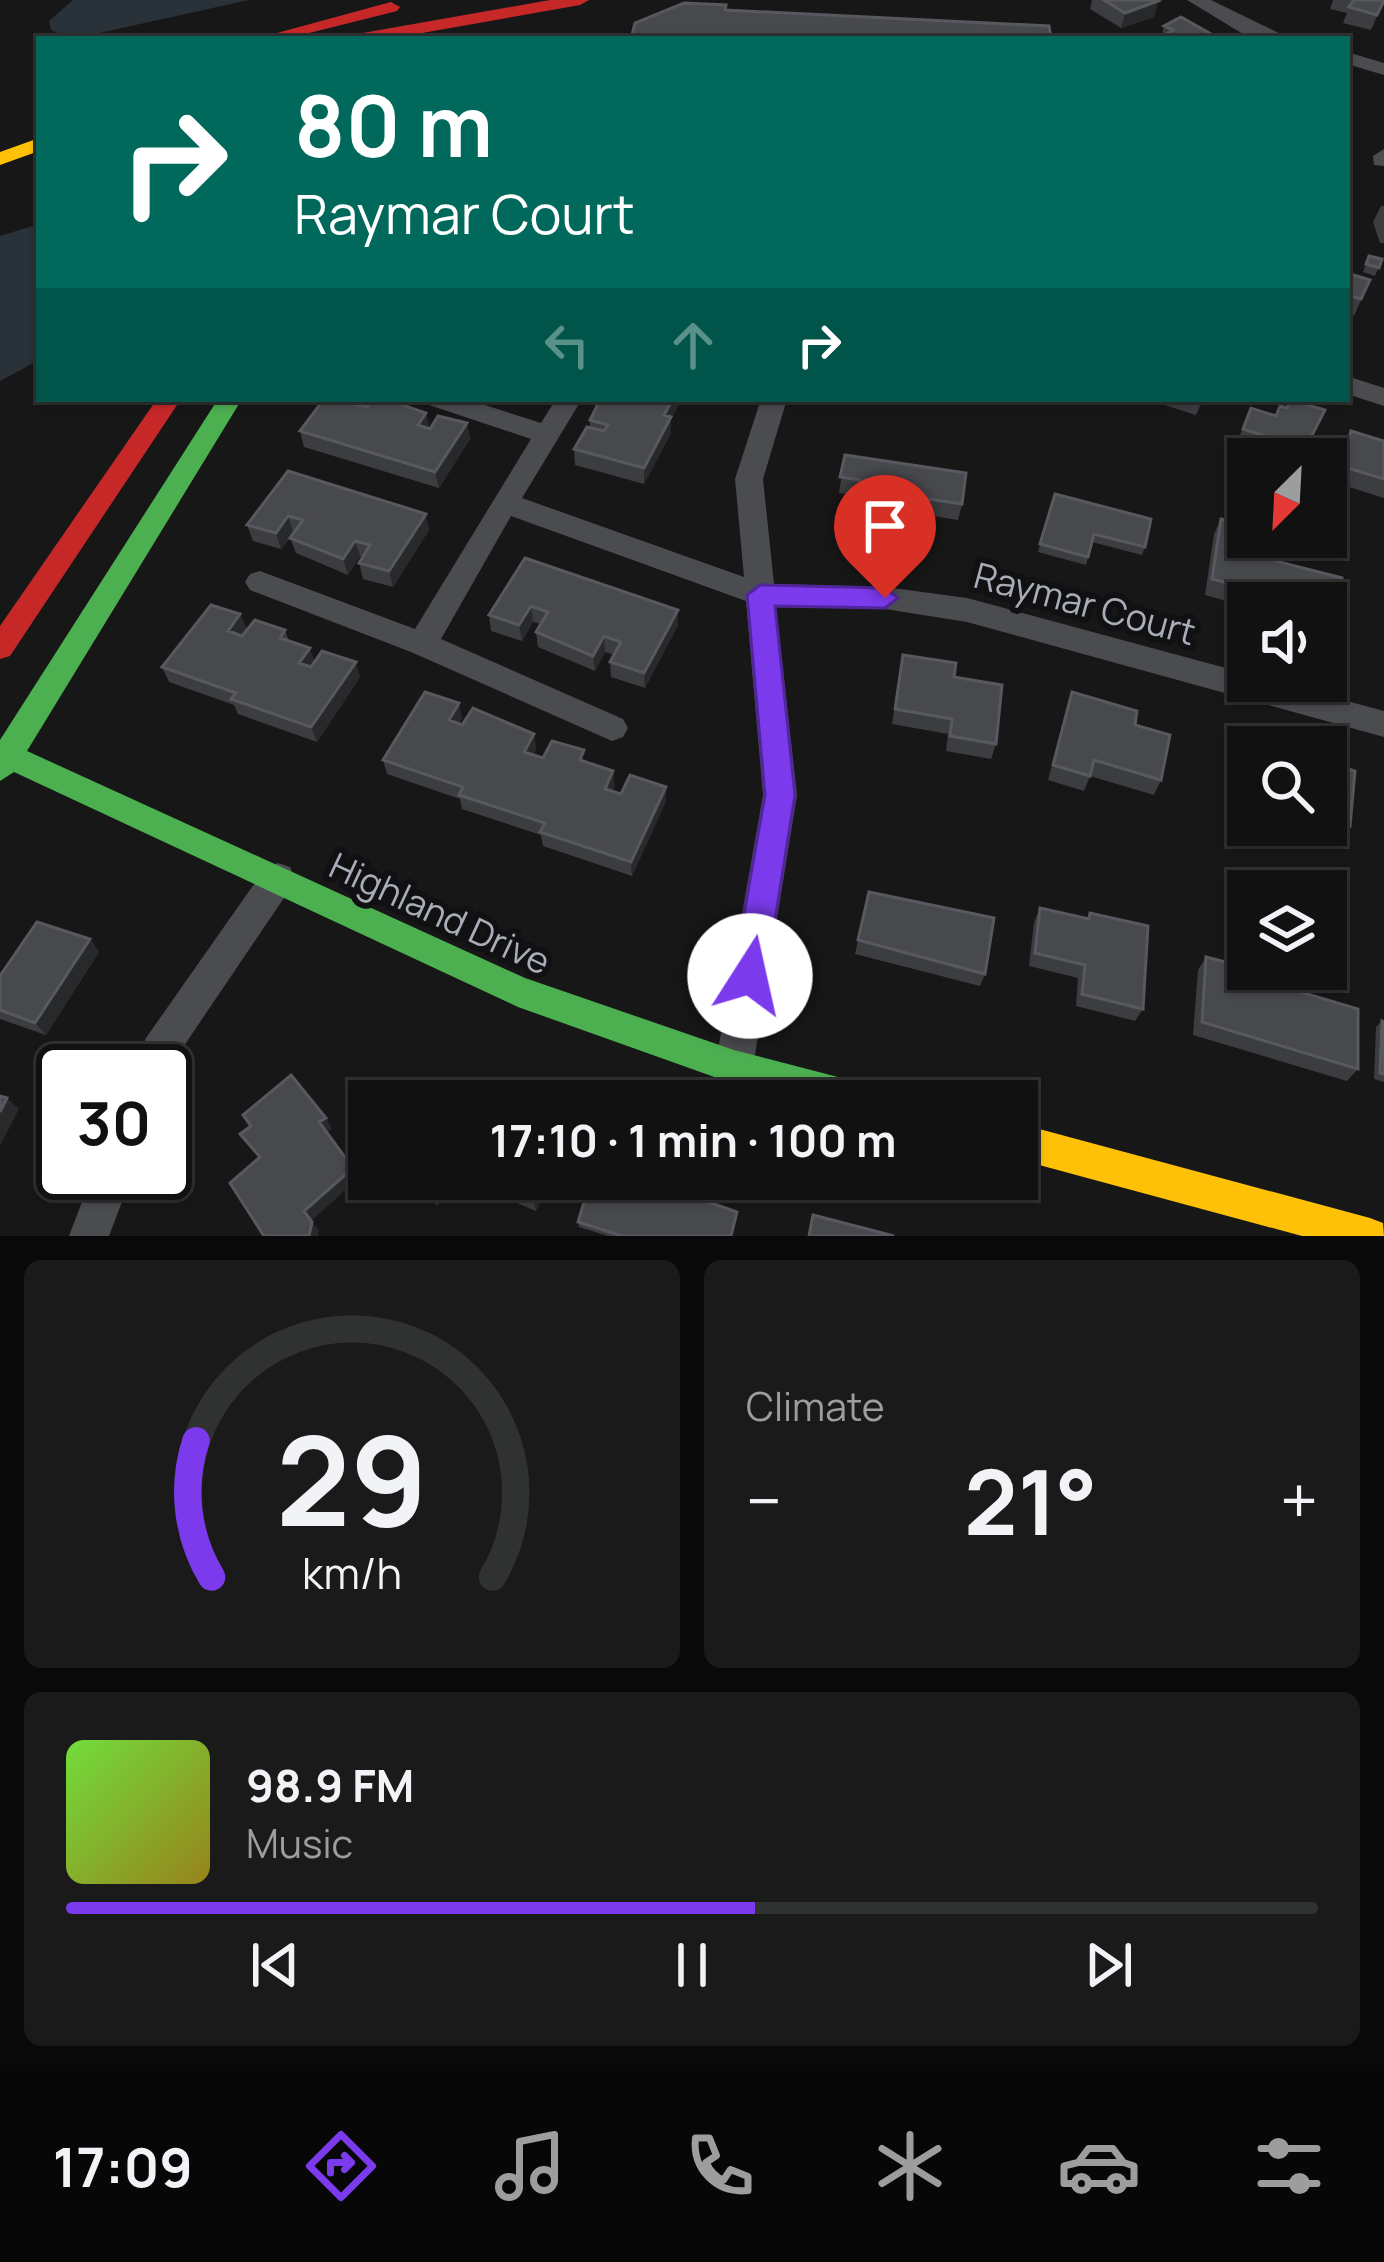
<!DOCTYPE html>
<html lang="en">
<head>
<meta charset="utf-8">
<style>
	:root { --surface:#111; --page:#1a1a1a; --text:#f1f3f6; --muted:#9c9d9f; --line:#303131; --accent:#7c3aed }
	body { margin:0; font-family:Manrope,sans-serif; background:var(--page); color:var(--text); height:100vh; display:flex; flex-direction:column; font-size:45px; white-space:nowrap }
	* { box-sizing:border-box; margin:0 }
	p { font-size:39px; color:var(--muted) }
	.icon { flex:none; width:66px; height:66px; fill:none; stroke:currentColor; stroke-width:2; stroke-linecap:round; stroke-linejoin:round }
	.map { position:relative; height:1236px; overflow:hidden }
	.panel { display:flex; flex-direction:column; gap:24px; padding:24px; background:#090909; flex:1 }
	.panel>* { flex:none }
	.guide { position:absolute; left:36px; top:36px; width:1314px; height:366px; border-radius:0px; box-shadow:0 3px 9px #0004,0 0 0 3px var(--line); background:#00695c; color:#fff; overflow:hidden }
	.needle { width:78px; rotate:204deg }
	.fabs { position:absolute; left:1227px; top:438px; display:grid; gap:24px }
	.fabs a { display:grid; place-items:center; width:120px; height:120px; border-radius:0px; background:var(--surface); box-shadow:0 3px 9px #0004,0 0 0 3px var(--line); font-size:60px }
	.speed { position:absolute; left:36px; top:1044px; display:flex; gap:24px; font-size:60px; font-weight:700; text-align:center }
	.speed>* { display:grid; place-content:center; width:156px; height:156px; border-radius:50%; background:var(--surface); box-shadow:0 3px 9px #0004,0 0 0 3px var(--line); line-height:1 }
	.speed .limit { border:6px solid #111; border-radius:18px; background:#fff; color:#111 }
	.pin { position:absolute; display:grid; place-items:center; width:102px; height:102px; color:#fff; margin:-123px -51px; border-radius:50% 50% 50% 0; rotate:-45deg; box-shadow:0 0 12px #0007 }
	.pin .icon { rotate:45deg }
	.me { position:absolute; width:132px; margin:-66px; rotate:10deg; stroke-linejoin:round; filter:drop-shadow(0 0 9px #0008) }
	.turn { display:flex; align-items:center; gap:42px; height:252px; padding:0 60px; font-size:54px }
	.turn .icon { width:156px; height:156px; stroke-width:2.5 }
	.turn b { display:block; font-size:84px; line-height:102px }
	.lanes { display:flex; align-items:center; height:114px; padding:0 60px; background:#0003; justify-content:center; gap:60px; direction:ltr }
	.lanes .off { opacity:.35 }
	.big { font-size:90px; font-weight:700; line-height:1.1 }
	.panel .tile { flex:1; display:flex; flex-direction:column; justify-content:center; gap:18px; min-width:0; padding:0 42px; border-radius:18px; background:var(--page) }
	.panel .dial { align-items:center; gap:0 }
	.dial svg { height:312px; overflow:visible; fill:none; stroke:var(--line); stroke-width:7; stroke-linecap:round; text-anchor:middle }
	.dial text { fill:var(--text); stroke:none }
	.song { display:flex; align-items:center; gap:36px }
	.cover { width:144px; height:144px; border-radius:18px; background:linear-gradient(135deg,hsl(100 70% 55%),hsl(50 70% 35%)) }
	.played { height:12px; border-radius:6px; background:linear-gradient(90deg,var(--accent) 55%,var(--line) 55%) }
	.keys { display:flex; justify-content:space-around; direction:ltr }
	.heat { display:flex; justify-content:space-between; align-items:center; font-size:66px; direction:ltr }
	.panel .tiles { flex:1; display:grid; gap:24px; grid-template-columns:1fr 1fr }
	.tile:last-child { grid-column:span 2 }
	.trip { position:absolute; left:348px; top:1080px; width:690px; height:120px; border-radius:0px; background:var(--surface); box-shadow:0 3px 9px #0004,0 0 0 3px var(--line); font-weight:700; line-height:120px; text-align:center }
	.menu { display:flex; height:192px; justify-content:space-around; align-items:center; background:#070707; color:var(--muted) }
	.menu .icon { width:84px; height:84px }
	.menu .active { color:var(--accent) }
	.menu b { font-size:54px; color:var(--text) }
	.map>svg:first-child { display:block }
</style>
</head>
<body>
<div class="map">
<svg width="1384" height="1236" viewBox="0 0 1384 1236">
	<rect width="100%" height="100%" fill="#171717"/>
	<path fill="#2a3239" d="M73 0H249L72 39 51 30 49 21Z
		M39 224V360L0 381V236Z"/>
	<g fill="none" stroke-linecap="round" stroke-linejoin="round">
		<path fill="#4b4c50" fill-rule="evenodd" d="M1187 0H1211L1291 39 1243 34Z
			M1347 52 1384 63V75L1347 64Z
			M1384 149V166L1374 165 1373 156Z
			M1347 376 1384 388V406L1347 394Z
			M425 399H466L541 423 556 399H582L522 498 744 577 735 479 761 399H787L763 479 774 584 885 587 967 598 1248 674V681H1273L1384 711V737L967 622 885 609 776 607 797 795 753 1067 747 1080 734 1086 721 1080 715 1067 763 795 746 601 511 516 441 639 623 719 628 728 623 737 612 741 411 652 250 590 245 582 250 574 260 571 415 629 531 439 429 405Z
			M278 863 290 867 295 878 290 889 173 1062 165 1083V1071H132L146 1038 266 867Z
			M93 1173H133L109 1236H69Z"/>
		<path fill="#4caf50" fill-rule="evenodd" d="M218 399H242L27 751 525 978 734 1050 865 1084 877 1089 882 1101H800L734 1084 518 1007 14 772 0 781V740Z"/>
		<path fill="#ffc107" fill-rule="evenodd" d="M39 138V151L0 165V152Z
			M1017 1123 1370 1218 1383 1223 1384 1236H1302L1017 1159Z"/>
		<path fill="#c62828" fill-rule="evenodd" d="M550 0H589L580 5 388 39H348L357 34Z
			M391 2 400 7 397 11 285 39H255Z
			M157 399H181L10 656 0 659V626Z"/>
	</g>
	<path fill="#3c3d40" d="M1092 0H1155L1158 1 1154 17 1121 28 1090 9Z
		M1333 0H1384L1371 30 1343 23 1347 13 1330 9Z
		M1164 26 1220 39H1161Z
		M1381 206H1384V243H1380L1373 222Z
		M1382 259 1375 276 1363 272 1366 264Z
		M1347 273 1370 280 1354 316 1347 313Z
		M595 399H682L671 419V433L644 484 575 465 574 449 590 427V420L595 409Z
		M1146 399H1203L1196 415Z
		M366 407 429 428 467 423 470 439 439 488 304 447 300 431Z
		M1251 408 1276 416 1287 408 1325 410 1300 459H1278L1236 445Z
		M1351 431 1384 441V498L1333 482 1343 447Z
		M845 455 962 504 958 520 914 513 911 528 853 520 857 496 839 493Z
		M288 471 429 530 393 587 363 579 359 563 363 557 360 556 348 575 296 553 290 538 294 533 281 549 253 541 247 525Z
		M1055 494 1145 547 1142 555 1092 542 1086 565 1038 552Z
		M1221 519 1248 525V543L1262 546 1260 557 1342 578 1338 613 1330 629 1326 628V603H1248V607L1205 595 1214 534Z
		M525 558 678 610V625L645 688 611 677 610 662 614 655 605 652 595 671 538 647 536 632 541 624 533 622 522 641 491 631 489 615Z
		M240 614 247 630H285L289 641 315 662 360 677 317 742 238 714 234 705 169 682 162 667Z
		M903 655 996 744 991 759 946 751 948 734 892 724Z
		M1072 692 1135 725 1161 780 1154 795 1090 776 1084 791 1048 780Z
		M462 718 459 724 534 734 536 749 533 755 543 758 585 761 615 785 612 791 666 801 632 876 543 846 541 835 462 809 460 799 387 774 383 760Z
		M1326 762 1350 826 1340 840 1288 825H1326Z
		M869 892 985 974 980 986 855 954Z
		M1040 908 1087 919 1090 913 1143 1009 1135 1021 1076 1006 1078 978 1029 966 1034 922Z
		M90 939 99 952 46 1035 0 1019V976Z
		M1206 957 1264 981 1358 1069 1347 1081 1193 1035 1198 970Z
		M1382 1021 1384 1022V1082L1374 1079 1376 1027Z
		M394 1179H451L438 1205 398 1187Z
		M459 1179H551L536 1211Z
		M654 1183 731 1236H608L579 1227 578 1222Z"/>
	<path fill="#28292a" d="M1158 1 1154 17 1121 28 1125 13Z
		M673 399H682L671 419V433L644 484V468L664 415Z
		M426 413 430 429 418 425Z
		M467 423 470 439 439 488 435 472Z
		M426 514 429 530 393 587 389 571Z
		M288 516 293 532 281 549 276 533Z
		M355 541 360 556 348 575 343 559Z
		M531 606 533 622 522 641 519 625Z
		M678 610V625L645 688 644 673Z
		M240 614 247 630 234 647 228 631Z
		M604 636 605 652 595 671 593 656Z
		M310 648 315 663 305 678 299 663Z
		M356 662 360 677 317 742 311 727Z
		M459 703 462 718 452 735 449 720Z
		M534 734 536 749 527 767 524 752Z
		M613 771 615 785 606 803 605 789Z
		M666 787V801L632 876 631 862Z
		M90 939 99 952 46 1035 35 1023Z
		M7 1098 19 1109 0 1146V1112Z
		M326 1118 332 1129 325 1133 319 1122Z
		M353 1168 359 1178 311 1221 304 1211Z
		M441 1179H451L438 1205 434 1195Z
		M543 1179H551L536 1211 534 1201Z
		M312 1222 319 1231 318 1236H309Z"/>
	<path fill="#48494d" stroke="#57595e" stroke-width="3" d="M1104 0H1155L1158 1 1125 13Z
		M1354 0H1384V1L1377 15 1349 7Z
		M684 3 726 5 725 10 1049 26 1051 39H631L635 23Z
		M1181 17 1220 39H1174L1165 35 1173 30 1164 26Z
		M1369 256 1382 259 1379 268 1366 264Z
		M1347 273 1370 280 1361 299 1347 295Z
		M324 399H358L354 404 367 407 373 399H385L426 413 418 425 430 429 438 416 467 423 435 472 300 431Z
		M598 399H673L664 415 671 417 644 468 574 449 587 427 604 431 608 425 590 420 600 400Z
		M1291 400 1325 410 1305 449 1243 429 1251 408 1276 416 1280 406 1287 408Z
		M1351 431 1384 441V479L1341 466Z
		M845 455 966 473 962 504 916 497 914 513 855 504 860 480 840 477Z
		M288 471 426 514 389 571 359 563 370 545 355 541 343 559 290 538 303 520 288 516 276 533 247 525Z
		M1055 494 1151 519 1145 547 1094 534 1088 557 1040 544Z
		M1221 519 1248 525V543L1262 546 1260 557 1342 578 1338 613 1326 610V603H1301L1212 579Z
		M525 558 678 610 644 673 610 662 621 642 604 636 593 656 536 632 548 612 531 606 519 625 489 615Z
		M211 605 240 614 228 631 242 636 255 620 285 630 280 638 310 648 299 663 311 667 322 651 356 662 311 727 231 699 236 693 162 667Z
		M903 655 956 663 954 677 1002 685 996 744 950 736 952 719 895 709Z
		M425 692 459 703 449 720 462 725 473 708 534 734 524 752 543 758 552 741 584 750 580 760 613 771 605 789 621 794 630 775 666 787 631 862 540 832 545 823 459 795 463 787 383 760Z
		M1072 692 1137 711 1135 725 1170 735 1161 780 1094 760 1090 776 1053 765Z
		M1326 762 1355 771 1350 826 1326 819Z
		M869 892 994 918 985 974 858 940Z
		M1040 908 1089 919 1090 913 1148 926 1143 1009 1082 994 1085 965 1035 953Z
		M37 922 90 939 35 1023 0 1010V976Z
		M1206 957 1264 972V981L1358 1009V1069L1202 1022Z
		M1382 1021 1384 1022V1074L1380 1073Z
		M291 1075 326 1118 319 1122 353 1168 304 1211 312 1222 309 1236H264L230 1183 260 1157 240 1134 251 1126 243 1115Z
		M441 1081 490 1101H431Z
		M0 1096 7 1098 0 1112Z
		M398 1179H441L434 1195Z
		M480 1179H543L534 1201Z
		M591 1179H653L652 1182 737 1212 731 1236H622L578 1222Z
		M813 1215 894 1236H809Z"/>
	<path fill="#7c3aed" stroke="#51269a" stroke-width="3" d="M760 585 885 588 898 598 885 608 775 606 795 795 766 976 761 987 750 992 738 987 733 976 765 795 747 595Z"/>
	<g text-anchor="middle" dominant-baseline="central" stroke-width="12" stroke-linejoin="round" paint-order="stroke">
		<g font-size="36" fill="#a8adb8" stroke="#111113">
			<text transform="translate(1085 603) rotate(15)">Raymar Court</text>
			<text transform="translate(440 913) rotate(25)">Highland Drive</text>
		</g>
	</g>
</svg>
<div class="fabs">
<a><svg class="needle" viewBox="-14 -14 28 28"><path d="M0-13l5 13h-10z" fill="#e53935"/><path d="M0 13l5-13h-10z" fill="#9c9d9f"/></svg></a>
<a><svg class="icon" aria-label="sound" viewBox="0 0 24 24"><path d="M4 9h4l5-4v14l-5-4H4zM17 9q2 3 0 6"/></svg></a>
<a><svg class="icon" aria-label="search" viewBox="0 0 24 24"><circle cx="10" cy="10" r="6"/><path d="M15 15l6 6"/></svg></a>
<a><svg class="icon" aria-label="layers" viewBox="0 0 24 24"><path d="M12 4l9 5-9 5-9-5zM3 14l9 5 9-5"/></svg></a>
</div>
<div class="speed"><div class="limit">30</div></div>
<div class="pin" style="left:885px;top:598px;background:#d93025"><svg class="icon" aria-label="arrive" viewBox="0 0 24 24"><path d="M6 21V4h12l-3 4 3 4H6"/></svg></div>
<svg class="me" style="left:750px;top:976px" viewBox="-20 -20 40 40"><circle r="19" fill="#fff"/><path d="M0-13L10 11 0 6-10 11z" fill="#7c3aed"/></svg>
<div class="trip">17:10 · 1 min · 100 m</div>
<div class="guide">
<div class="turn"><svg class="icon" aria-label="right" viewBox="0 0 24 24"><path d="M7 20v-9h11M14 6l5 5-5 5"/></svg><div><b>80 m</b>Raymar Court</div></div>
<div class="lanes"><svg class="icon off" aria-label="left" viewBox="0 0 24 24"><path d="M17 20v-9H6M10 6l-5 5 5 5"/></svg><svg class="icon off" aria-label="ahead" viewBox="0 0 24 24"><path d="M12 20V5M6 11l6-6 6 6"/></svg><svg class="icon" aria-label="right" viewBox="0 0 24 24"><path d="M7 20v-9h11M14 6l5 5-5 5"/></svg></div>
</div>
</div>
<section class="panel">
<div class="tiles">
<div class="tile dial"><svg viewBox="0 0 100 80">
<path d="M14 69A42 42 0 1 1 86 69"/>
<path d="M14 69A42 42 0 0 1 10 34" stroke="#7c3aed"/>
<text x="50" y="56" font-size="32" font-weight="700">29</text>
<text x="50" y="72" font-size="11">km/h</text>
</svg></div>
<div class="tile"><p>Climate</p>
<div class="heat"><a>−</a><b class="big">21°</b><a>+</a></div>
</div>
<div class="tile">
<div class="song"><i class="cover"></i><div><b>98.9 FM</b><p>Music</p></div></div>
<div class="played"></div>
<div class="keys"><svg class="icon" aria-label="previous" viewBox="0 0 24 24"><path d="M18 5L8 12l10 7zM5 5v14"/></svg><svg class="icon" aria-label="pause" viewBox="0 0 24 24"><path d="M8 5v14M16 5v14"/></svg><svg class="icon" aria-label="next" viewBox="0 0 24 24"><path d="M6 5l10 7-10 7zM19 5v14"/></svg></div>
</div>
</div>
</section>
<nav class="menu">
<b>17:09</b>
<svg class="icon active" aria-label="directions" viewBox="0 0 24 24"><path d="M12 3l9 9-9 9-9-9zM9 14v-3h6M13 9l2 2-2 2"/></svg>
<svg class="icon" aria-label="music" viewBox="0 0 24 24"><path d="M9 18V5l10-2v13"/><circle cx="6" cy="18" r="3"/><circle cx="16" cy="16" r="3"/></svg>
<svg class="icon" aria-label="phone" viewBox="0 0 24 24"><path d="M5 4h4l2 5-3 2q2 4 5 5l2-3 5 2v4C11 20 4 13 5 4z"/></svg>
<svg class="icon" aria-label="climate" viewBox="0 0 24 24"><path d="M12 3v18M4 7l16 10M4 17L20 7"/></svg>
<svg class="icon" aria-label="car" viewBox="0 0 24 24"><path d="M5 17H2v-5l4-1 3-4h7l3 4 3 1v5h-3M9 17h6M6 11h13"/><circle cx="7" cy="17" r="2"/><circle cx="17" cy="17" r="2"/></svg>
<svg class="icon" aria-label="filters" viewBox="0 0 24 24"><path d="M4 7h16M4 17h16"/><circle cx="9" cy="7" r="2"/><circle cx="15" cy="17" r="2"/></svg>
</nav>
</body>
</html>
